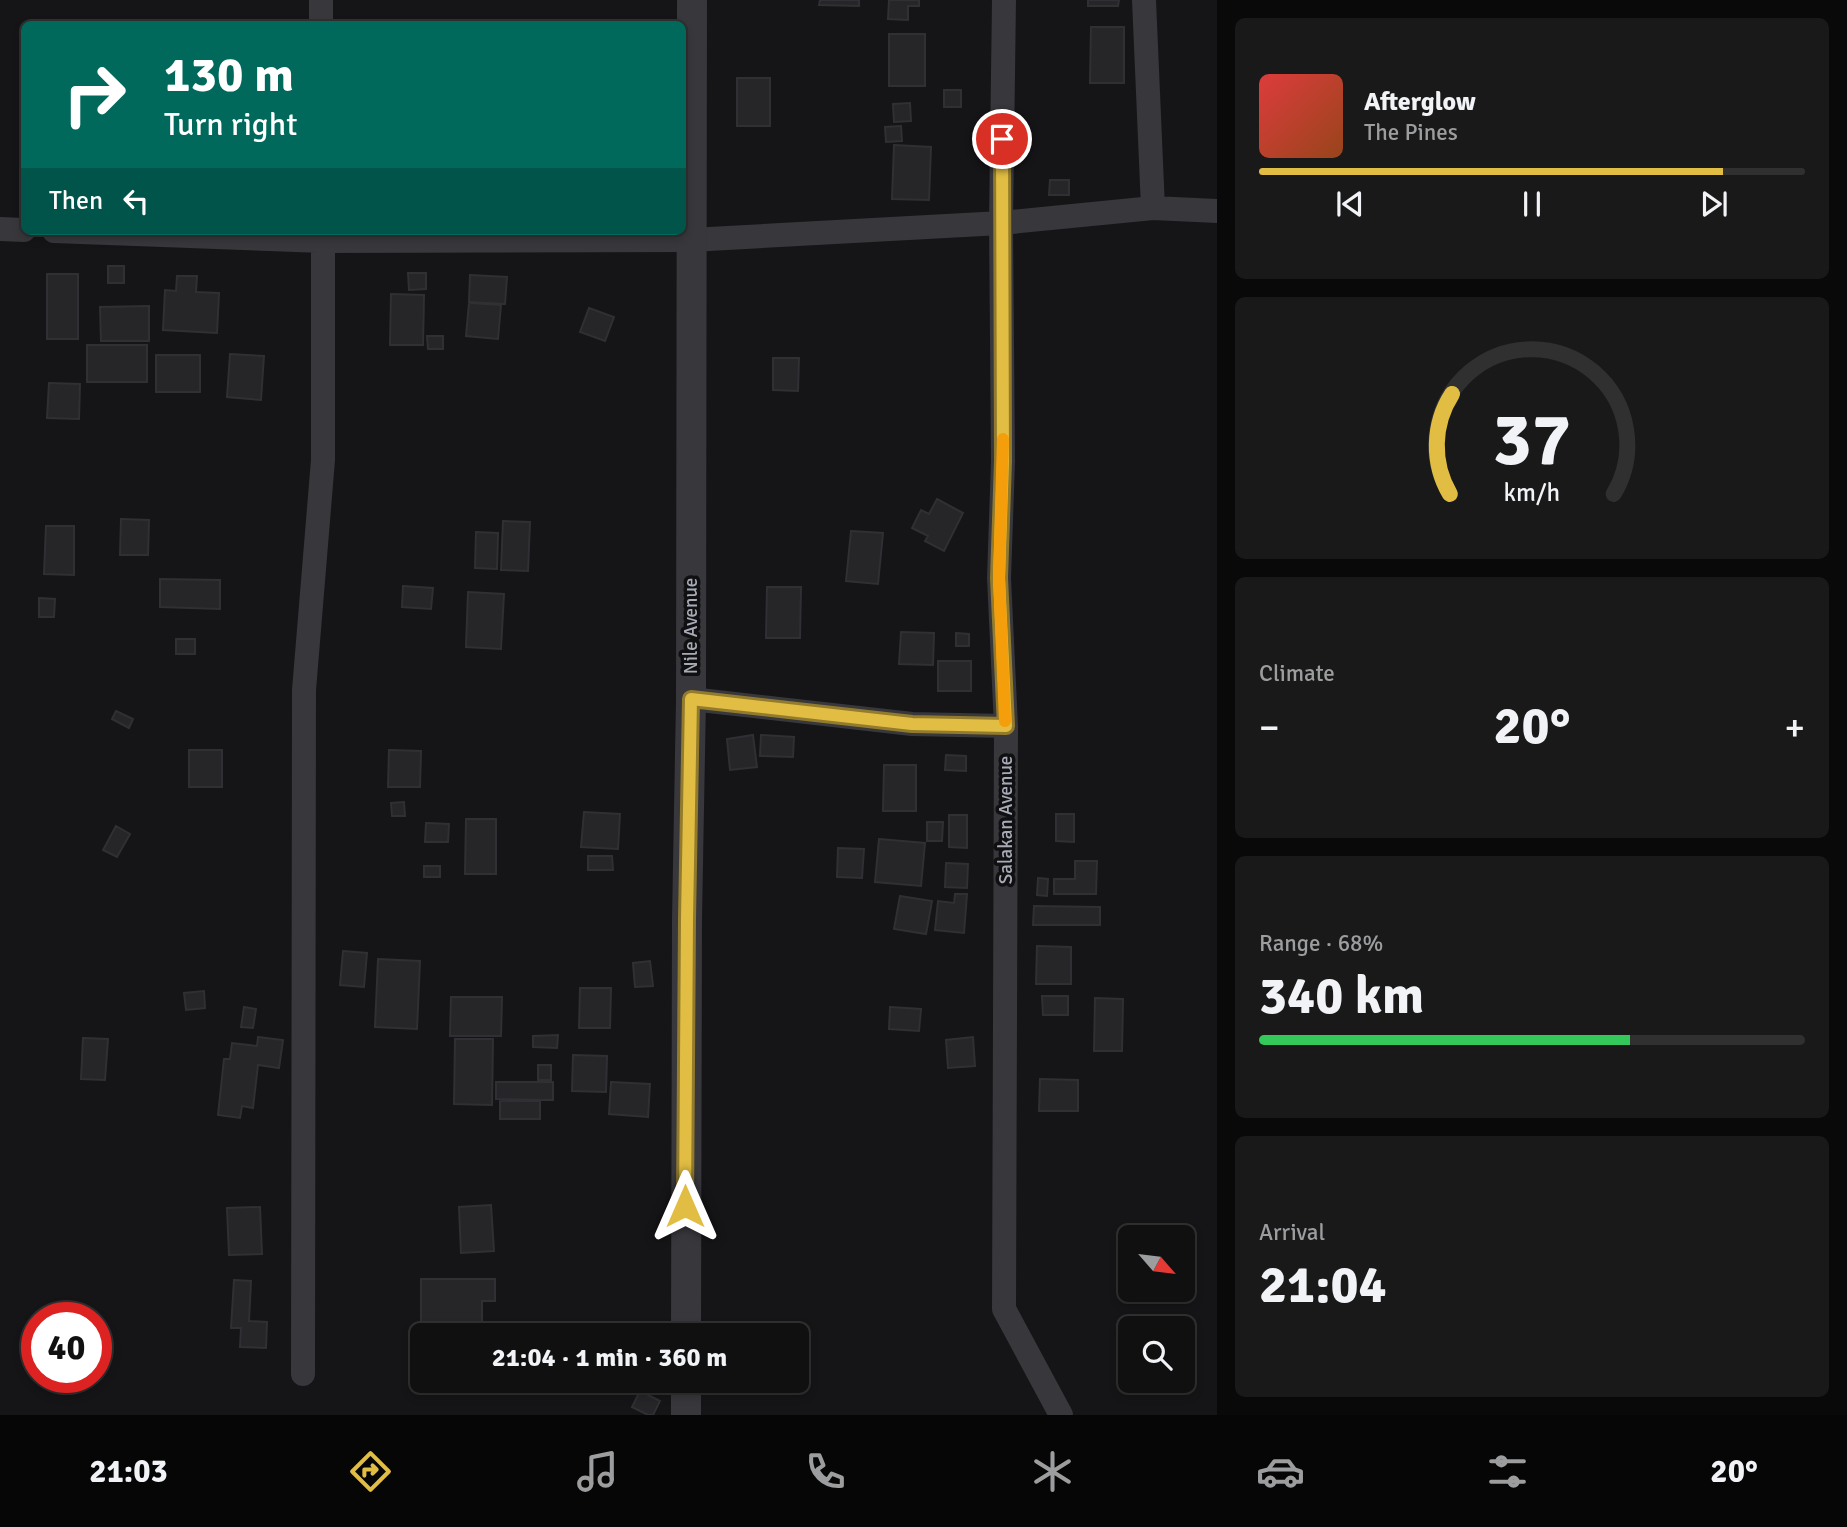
<!DOCTYPE html>
<html lang="en">
<head>
<meta charset="utf-8">
<style>
	:root { --surface:#101011; --page:#19191a; --text:#f1f3f6; --muted:#9c9d9f; --line:#303031; --accent:#e1bd43 }
	body { margin:0; font-family:Signika,sans-serif; background:var(--page); color:var(--text); height:100vh; display:flex; flex-direction:column; font-size:26px; white-space:nowrap }
	* { box-sizing:border-box; margin:0 }
	p { font-size:23px; color:var(--muted) }
	.icon { flex:none; width:38px; height:38px; fill:none; stroke:currentColor; stroke-width:2; stroke-linecap:round; stroke-linejoin:round }
	.map { position:relative; flex:1; overflow:hidden }
	.details { display:flex; flex-direction:column; gap:18px; padding:18px; background:#090909; width:630px }
	.details>* { flex:none }
	.guide { position:absolute; left:21px; top:21px; width:665px; height:214px; border-radius:10px; box-shadow:0 4px 10px #0003,0 0 0 2px var(--line); background:#00695c; color:#fff; overflow:hidden }
	.needle { width:46px; rotate:118deg }
	.controls { position:absolute; left:1118px; top:1225px; display:grid; gap:14px }
	.controls a { display:grid; place-items:center; width:77px; height:77px; border-radius:10px; background:var(--surface); box-shadow:0 4px 10px #0003,0 0 0 2px var(--line); font-size:35px }
	.speed { position:absolute; left:21px; top:1302px; display:flex; gap:14px; font-size:35px; font-weight:700; text-align:center }
	.speed>* { display:grid; place-content:center; width:91px; height:91px; border-radius:50%; background:var(--surface); box-shadow:0 4px 10px #0003,0 0 0 2px var(--line); line-height:1 }
	.speed .limit { border:10px solid #d22; background:#fff; color:#111 }
	.pin { position:absolute; display:grid; place-items:center; width:60px; height:60px; color:#fff; margin:-30px; border:4px solid #fff; border-radius:50%; box-shadow:0 2px 7px #0007 }
	.me { position:absolute; width:77px; margin:-38px; rotate:0deg; stroke-linejoin:round; filter:drop-shadow(0 0 5px #0008) }
	.turn { display:flex; align-items:center; gap:24px; height:147px; padding:0 28px; font-size:32px }
	.turn .icon { width:91px; height:91px; stroke-width:2.5 }
	.turn b { display:block; font-size:49px; line-height:60px }
	.then { display:flex; align-items:center; height:66px; padding:0 28px; background:#0003; gap:14px; font-size:26px }
	.big { font-size:52px; font-weight:700; line-height:1.1 }
	.details .tile { flex:1; display:flex; flex-direction:column; justify-content:center; gap:10px; min-width:0; padding:0 24px; border-radius:10px; background:var(--page) }
	.details .dial { align-items:center; gap:0 }
	.dial svg { height:182px; overflow:visible; fill:none; stroke:var(--line); stroke-width:7; stroke-linecap:round; text-anchor:middle }
	.dial text { fill:var(--text); stroke:none }
	.song { display:flex; align-items:center; gap:21px }
	.cover { width:84px; height:84px; border-radius:10px; background:linear-gradient(135deg,hsl(0 70% 55%),hsl(20 70% 35%)) }
	.played { height:7px; border-radius:4px; background:linear-gradient(90deg,var(--accent) 85%,var(--line) 85%) }
	.keys { display:flex; justify-content:space-around; direction:ltr }
	.heat { display:flex; justify-content:space-between; align-items:center; font-size:38px; direction:ltr }
	.charge { height:10px; border-radius:5px; background:linear-gradient(90deg,#34c759 68%,var(--line) 0) }
	.trip { position:absolute; left:410px; top:1323px; width:399px; height:70px; border-radius:10px; background:var(--surface); box-shadow:0 4px 10px #0003,0 0 0 2px var(--line); font-weight:700; line-height:70px; text-align:center }
	.tabs { display:flex; height:112px; justify-content:space-around; align-items:center; background:#060607; color:var(--muted) }
	.tabs .icon { width:49px; height:49px }
	.tabs .selected { color:var(--accent) }
	.tabs b { font-size:32px; color:var(--text) }
	main { display:flex; flex:1; min-height:0 }
	.map>svg:first-child { display:block }
</style>
</head>
<body>
<main>
<div class="map">
<svg width="1217" height="1415" viewBox="0 0 1217 1415">
	<rect width="100%" height="100%" fill="#151517"/>
	<path fill="#262528" stroke="#302f33" stroke-width="2" d="M820 0H859V6L819 5Z
		M889 0H919V6H908V20L888 19Z
		M1088 0H1119L1118 6H1088Z
		M1091 27H1124V83H1090Z
		M889 34H925V86H889Z
		M737 78H770V126H737Z
		M944 90H961V107H944Z
		M910 103 911 121 894 122 893 104Z
		M901 126 902 141 886 142 885 127Z
		M894 145 931 147 929 200 892 199Z
		M1050 180H1069V195H1049Z
		M108 266H124V283H108Z
		M408 273H426V289L409 290Z
		M47 274H78V339H47Z
		M470 275 507 277 505 304 469 302Z
		M177 276H197L196 292 219 293 217 333 163 330 165 290 176 291Z
		M391 294 424 295 423 345H390Z
		M469 303 501 305 498 339 466 336Z
		M149 306V341H101L100 307Z
		M589 308 614 317 605 341 580 332Z
		M427 336H443V349H428Z
		M87 345H147V382H87Z
		M230 354 264 356 261 400 227 397Z
		M156 355H200V392H156Z
		M773 358H799L798 391 773 390Z
		M49 383 80 384 79 419 47 418Z
		M937 499 963 513 944 551 925 541 928 536 912 528 921 510 929 514Z
		M121 519 149 520 148 555H120Z
		M503 521 530 522 528 571 501 570Z
		M46 526H74V575L44 574Z
		M851 531 883 533 878 584 846 581Z
		M476 532 498 533 497 569 475 568Z
		M160 579 220 580V609L160 607Z
		M403 586 433 588 431 609 402 607Z
		M767 587H801L800 638H766Z
		M468 592 504 594 501 649 466 647Z
		M39 598 55 599 54 617H39Z
		M901 632 934 633 933 665 899 664Z
		M956 633 969 634V646H956Z
		M176 639H195V654H176Z
		M938 661H971V691H938Z
		M116 711 133 719 129 728 112 719Z
		M753 735 757 767 730 770 727 739Z
		M761 735 794 737 793 757 760 756Z
		M189 750H222V787H189Z
		M389 750 421 751 420 787H388Z
		M946 755 966 756V771L945 770Z
		M884 765H916V811H883Z
		M404 802 405 816H392L391 803Z
		M584 812 620 814 618 849 581 847Z
		M1056 814H1074V842L1056 841Z
		M949 815H967V848L949 847Z
		M466 819H496V874H465Z
		M927 822H943L942 841H927Z
		M426 823 449 824 448 842H425Z
		M116 826 130 834 117 857 103 850Z
		M879 839 925 843 921 886 875 882Z
		M838 848 864 849 862 878 837 877Z
		M588 856H612L613 870H588Z
		M1075 861H1097L1096 894H1054V879H1075Z
		M946 863 968 864 967 888 945 887Z
		M424 866H440V877H424Z
		M1038 878 1048 879 1047 896 1037 895Z
		M955 894H967L964 933 935 930 938 901 954 903Z
		M900 896 932 901 926 934 894 929Z
		M1034 906 1100 907V925H1033Z
		M1037 946 1071 947V984H1036Z
		M343 951 367 953 364 987 340 985Z
		M378 959 420 961 417 1029 375 1027Z
		M650 961 653 986 635 987 633 963Z
		M580 988H611L610 1028H579Z
		M204 991 205 1008 186 1010 184 993Z
		M1042 996H1068V1015H1043Z
		M451 997H502L501 1036H450Z
		M1095 998 1123 999 1122 1051H1094Z
		M244 1007 256 1009 253 1028 241 1027Z
		M890 1007 921 1009 919 1031 889 1029Z
		M558 1035 557 1048 533 1047V1036Z
		M258 1037 283 1040 279 1068 258 1065 253 1108 242 1106 240 1118 218 1115 224 1059H230L232 1043 257 1046Z
		M973 1037 975 1066 948 1068 946 1040Z
		M83 1038 108 1039 105 1080 81 1079Z
		M455 1039H493L492 1105 454 1104Z
		M573 1055 607 1056 606 1092 572 1091Z
		M538 1065H551V1080H538Z
		M1040 1079 1078 1080V1111H1039Z
		M496 1082H553V1100L496 1099Z
		M611 1082 650 1084 648 1117 609 1114Z
		M500 1101H540V1119H500Z
		M491 1205 494 1251 461 1253 459 1207Z
		M260 1207 262 1254 229 1255 227 1208Z
		M421 1279H495V1301H482V1325H421Z
		M234 1280 251 1281 249 1321 267 1322 266 1348 240 1347 241 1328H231Z
		M463 1328 479 1329V1335H463Z
		M640 1391 660 1401 653 1415H648L632 1407Z"/>
	<g fill="none" stroke-linecap="round" stroke-linejoin="round">
		<path stroke="#37373c" stroke-width="24" d="M321 0V24
			M1004 0 1001 223 1003 461 999 578 1006 726 1004 1309 1061 1415
			M1144 0 1153 208
			M0 229 24 230
			M54 231 323 241 691 240 1001 223 1153 208 1217 211
			M691 699 912 724 1006 726
			M303 1374 304 690 323 460V231"/>
		<path stroke="#37373c" stroke-width="30" d="M686 1335 687 919 691 699 692 0
			M686 1381V1415"/>
	</g>
	<g fill="none" stroke-linecap="round" stroke-linejoin="round">
		<defs>
			<path id="route" d="M685 1206 687 919 691 699 912 724 1006 726 999 578 1003 461 1002 139"/>
		</defs>
		<use href="#route" stroke="#927b2c" stroke-width="18"/>
		<use href="#route" stroke="#e1bd43" stroke-width="12"/>
		<path stroke="#f59e0b" stroke-width="12" d="M1003 439 999 578 1005 721"/>
	</g>
	<g text-anchor="middle" dominant-baseline="central" stroke-width="7" stroke-linejoin="round" paint-order="stroke">
		<g font-size="19" fill="#a8abb6" stroke="#101012">
			<text transform="translate(691 626) rotate(-90)">Nile Avenue</text>
			<text transform="translate(1006 820) rotate(-90)">Salakan Avenue</text>
		</g>
	</g>
</svg>
<div class="controls">
<a><svg class="needle" viewBox="-14 -14 28 28"><path d="M0-13l5 13h-10z" fill="#e53935"/><path d="M0 13l5-13h-10z" fill="#9c9d9f"/></svg></a>
<a><svg class="icon" aria-label="search" viewBox="0 0 24 24"><circle cx="10" cy="10" r="6"/><path d="M15 15l6 6"/></svg></a>
</div>
<div class="speed"><div class="limit">40</div></div>
<div class="pin" style="left:1002px;top:139px;background:#d93025"><svg class="icon" aria-label="arrive" viewBox="0 0 24 24"><path d="M6 21V4h12l-3 4 3 4H6"/></svg></div>
<svg class="me" style="left:685px;top:1206px" viewBox="-20 -20 40 40"><path d="M0-17L14 15 0 8-14 15z" fill="#e1bd43" stroke="#fff" stroke-width="4"/></svg>
<div class="trip">21:04 · 1 min · 360 m</div>
<div class="guide">
<div class="turn"><svg class="icon" aria-label="right" viewBox="0 0 24 24"><path d="M7 20v-9h11M14 6l5 5-5 5"/></svg><div><b>130 m</b>Turn right</div></div>
<div class="then">Then<svg class="icon" aria-label="left" viewBox="0 0 24 24"><path d="M17 20v-9H6M10 6l-5 5 5 5"/></svg></div>
</div>
</div>
<section class="details">
<div class="tile">
<div class="song"><i class="cover"></i><div><b>Afterglow</b><p>The Pines</p></div></div>
<div class="played"></div>
<div class="keys"><svg class="icon" aria-label="previous" viewBox="0 0 24 24"><path d="M18 5L8 12l10 7zM5 5v14"/></svg><svg class="icon" aria-label="pause" viewBox="0 0 24 24"><path d="M8 5v14M16 5v14"/></svg><svg class="icon" aria-label="next" viewBox="0 0 24 24"><path d="M6 5l10 7-10 7zM19 5v14"/></svg></div>
</div>
<div class="tile dial"><svg viewBox="0 0 100 80">
<path d="M14 69A42 42 0 1 1 86 69"/>
<path d="M14 69A42 42 0 0 1 15 25" stroke="#e1bd43"/>
<text x="50" y="56" font-size="32" font-weight="700">37</text>
<text x="50" y="72" font-size="11">km/h</text>
</svg></div>
<div class="tile"><p>Climate</p>
<div class="heat"><a>−</a><b class="big">20°</b><a>+</a></div>
</div>
<div class="tile"><p>Range · 68%</p><b class="big">340 km</b><div class="charge"></div></div>
<div class="tile"><p>Arrival</p><b class="big">21:04</b></div>
</section>
</main>
<nav class="tabs">
<b>21:03</b>
<svg class="icon selected" aria-label="directions" viewBox="0 0 24 24"><path d="M12 3l9 9-9 9-9-9zM9 14v-3h6M13 9l2 2-2 2"/></svg>
<svg class="icon" aria-label="music" viewBox="0 0 24 24"><path d="M9 18V5l10-2v13"/><circle cx="6" cy="18" r="3"/><circle cx="16" cy="16" r="3"/></svg>
<svg class="icon" aria-label="phone" viewBox="0 0 24 24"><path d="M5 4h4l2 5-3 2q2 4 5 5l2-3 5 2v4C11 20 4 13 5 4z"/></svg>
<svg class="icon" aria-label="climate" viewBox="0 0 24 24"><path d="M12 3v18M4 7l16 10M4 17L20 7"/></svg>
<svg class="icon" aria-label="car" viewBox="0 0 24 24"><path d="M5 17H2v-5l4-1 3-4h7l3 4 3 1v5h-3M9 17h6M6 11h13"/><circle cx="7" cy="17" r="2"/><circle cx="17" cy="17" r="2"/></svg>
<svg class="icon" aria-label="filters" viewBox="0 0 24 24"><path d="M4 7h16M4 17h16"/><circle cx="9" cy="7" r="2"/><circle cx="15" cy="17" r="2"/></svg>
<b>20°</b>
</nav>
</body>
</html>
